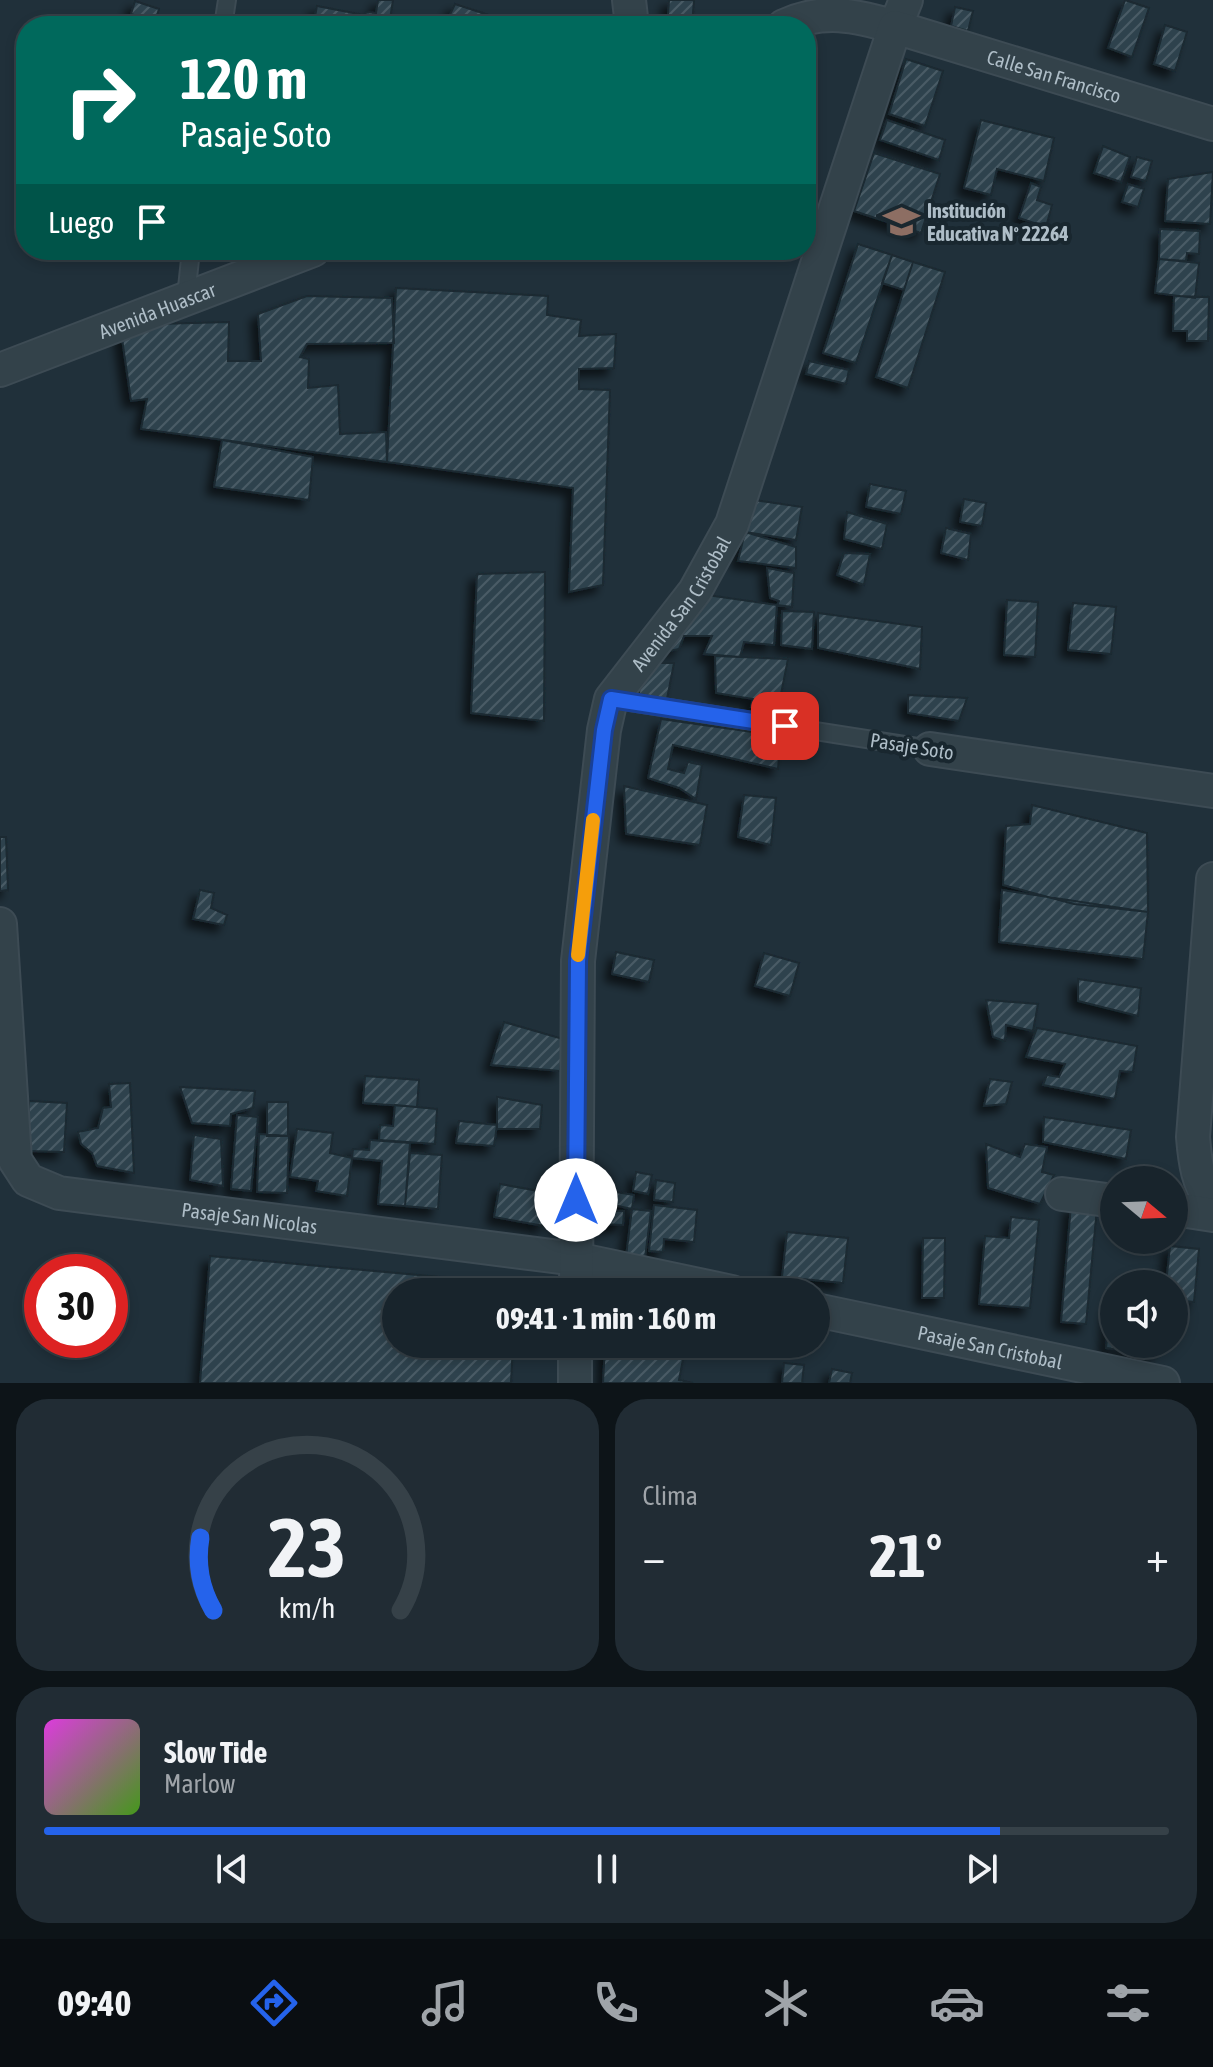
<!DOCTYPE html>
<html lang="es">
<head>
<meta charset="utf-8">
<style>
	:root { --surface:#18242c; --page:#212c34; --text:#f1f3f6; --muted:#9fa4a9; --line:#364148; --accent:#2563eb }
	body { margin:0; font-family:"Asap Condensed",sans-serif; background:var(--page); color:var(--text); height:100vh; display:flex; flex-direction:column; font-size:30px; white-space:nowrap }
	* { box-sizing:border-box; margin:0 }
	p { font-size:26px; color:var(--muted) }
	.icon { flex:none; width:44px; height:44px; fill:none; stroke:currentColor; stroke-width:2; stroke-linecap:round; stroke-linejoin:round }
	.map { position:relative; height:1383px; overflow:hidden }
	.drawer { display:flex; flex-direction:column; gap:16px; padding:16px; background:#0d1418; flex:1 }
	.drawer>* { flex:none }
	.hud { position:absolute; left:16px; top:16px; width:800px; height:244px; border-radius:32px; box-shadow:0 4px 12px #0003,0 0 0 2px var(--line); background:#00695c; color:#fff; overflow:hidden }
	.needle { width:52px; rotate:109deg }
	.controls { position:absolute; left:1100px; top:1166px; display:grid; gap:16px }
	.controls a { display:grid; place-items:center; width:88px; height:88px; border-radius:50%; background:var(--surface); box-shadow:0 4px 12px #0003,0 0 0 2px var(--line); font-size:40px }
	.speed { position:absolute; left:24px; top:1254px; display:flex; gap:16px; font-size:40px; font-weight:700; text-align:center }
	.speed>* { display:grid; place-content:center; width:104px; height:104px; border-radius:50%; background:var(--surface); box-shadow:0 4px 12px #0003,0 0 0 2px var(--line); line-height:1 }
	.speed .limit { border:12px solid #d22; background:#fff; color:#111 }
	.pin { position:absolute; display:grid; place-items:center; width:68px; height:68px; color:#fff; margin:-34px; border-radius:16px; box-shadow:0 4px 12px #0006 }
	.me { position:absolute; width:88px; margin:-44px; rotate:0deg; stroke-linejoin:round; filter:drop-shadow(0 0 6px #0008) }
	.turn { display:flex; align-items:center; gap:28px; height:168px; padding:0 32px; font-size:36px }
	.turn .icon { width:104px; height:104px; stroke-width:2.5 }
	.turn b { display:block; font-size:56px; line-height:68px }
	.then { display:flex; align-items:center; height:76px; padding:0 32px; background:#0003; gap:16px; font-size:30px }
	.big { font-size:60px; font-weight:700; line-height:1.1 }
	.drawer .tile { flex:1; display:flex; flex-direction:column; justify-content:center; gap:12px; min-width:0; padding:0 28px; border-radius:32px; background:var(--page) }
	.drawer .dial { align-items:center; gap:0 }
	.dial svg { height:208px; overflow:visible; fill:none; stroke:var(--line); stroke-width:7; stroke-linecap:round; text-anchor:middle }
	.dial text { fill:var(--text); stroke:none }
	.song { display:flex; align-items:center; gap:24px }
	.cover { width:96px; height:96px; border-radius:12px; background:linear-gradient(135deg,hsl(300 70% 55%),hsl(100 70% 35%)) }
	.played { height:8px; border-radius:4px; background:linear-gradient(90deg,var(--accent) 85%,var(--line) 85%) }
	.keys { display:flex; justify-content:space-around; direction:ltr }
	.heat { display:flex; justify-content:space-between; align-items:center; font-size:44px; direction:ltr }
	.drawer .tiles { flex:1; display:grid; gap:16px; grid-template-columns:1fr 1fr }
	.tile:last-child { grid-column:span 2 }
	.trip { position:absolute; left:382px; top:1278px; width:448px; height:80px; border-radius:40px; background:var(--surface); box-shadow:0 4px 12px #0003,0 0 0 2px var(--line); font-weight:700; line-height:80px; text-align:center }
	.menu { display:flex; height:128px; justify-content:space-around; align-items:center; background:#0a0e12; color:var(--muted) }
	.menu .icon { width:56px; height:56px }
	.menu .active { color:var(--accent) }
	.menu b { font-size:36px; color:var(--text) }
	.map>svg:first-child { display:block }
</style>
</head>
<body>
<div class="map">
<svg width="1213" height="1383" viewBox="0 0 1213 1383">
	<defs>
		<pattern id="building-hatch" width="6" height="6" patternUnits="userSpaceOnUse" patternTransform="scale(2)"><rect width="6" height="6" fill="#2e434e"/><path d="M-1 1l2-2M0 6l6-6M5 7l2-2" fill="none" stroke="#4a5c66"/></pattern>
		<filter id="shadow"><feDropShadow dx="-7" dy="7" stdDeviation="4" flood-color="#0009"/></filter>
	</defs>
	<rect width="100%" height="100%" fill="#20303a"/>
	<path fill="url(#building-hatch)" stroke="#1b2931" stroke-width="2" filter="url(#shadow)" d="M378 0H393L389 26H362L366 12 376 13Z
		M669 0H694L692 26H667Z
		M1125 0 1149 8 1132 57 1108 48Z
		M135 1 159 9 155 22 131 14Z
		M455 4 522 26H454L446 23Z
		M317 6 359 14 357 26H313Z
		M955 7 973 11 968 31 951 26Z
		M1165 25 1187 32 1175 71 1154 64Z
		M906 59 943 71 925 126 889 114Z
		M887 120 945 140 939 160 880 140Z
		M981 120 1054 138 1044 181 997 169 991 195 964 188Z
		M1103 146 1130 157 1121 182 1094 173Z
		M874 153 940 174 921 233 854 211Z
		M1137 157 1152 161 1146 181 1131 177Z
		M1213 172 1210 224 1165 221 1168 179Z
		M1031 183 1041 187 1037 200 1052 205 1046 227 1019 218Z
		M1128 184 1144 189 1138 207 1122 202Z
		M1160 229 1200 231 1199 254 1187 253 1186 261 1159 259Z
		M858 244 892 255 856 363 823 353Z
		M892 255 913 262 904 290 882 283Z
		M1159 259 1199 263 1195 298 1155 293Z
		M913 262 945 272 908 388 876 377Z
		M396 288 548 296 547 315 581 320 579 336 616 334 614 368 579 369V389L610 390 603 585 569 592 573 488 387 462Z
		M307 296 392 298 394 343 307 344 300 357 309 359 308 388 338 385 340 434 386 432 387 462 141 429 147 399 131 401 120 325 229 322 228 361H261L258 314Z
		M1174 296 1209 297 1208 341H1187V331H1173Z
		M809 361 849 370 846 384 806 374Z
		M222 440 313 457 309 500 214 487Z
		M870 484 906 491 901 514 866 507Z
		M964 499 986 503 982 526 960 522Z
		M754 500 802 507 796 540 745 532Z
		M847 512 887 524 882 549 844 539Z
		M946 528 971 534 968 560 941 553Z
		M745 532 796 547V568L738 561Z
		M844 553 870 554 864 585 837 575Z
		M767 568 794 573 792 607 777 605 779 601 770 598Z
		M545 572 544 721 471 713 477 574Z
		M700 594 777 605 774 645 744 642 740 657 704 654 712 636H684L679 649 669 651Z
		M1007 600 1038 602 1035 657 1004 655Z
		M1073 603 1116 607 1111 654 1068 650Z
		M782 611 814 612 812 649 781 645Z
		M818 613 922 627 920 669 818 648Z
		M715 656 788 659 777 714 751 707 753 699 716 693Z
		M641 663H674L667 699 639 694Z
		M908 695 967 698 959 721 908 713Z
		M661 719 781 736 778 769 673 745 668 769 684 773 688 762 702 765 696 799 679 788 648 778Z
		M624 786 707 805 700 845 626 834Z
		M744 795 776 798 771 845 738 837Z
		M1032 805 1147 833 1148 912 1074 904 1003 885 1006 826 1030 824Z
		M0 837H6L8 890 0 891Z
		M200 890 214 893 211 908 227 915 224 925 193 919Z
		M1002 890 1148 912 1143 959 999 942Z
		M616 952 654 960 649 982 612 974Z
		M764 953 799 963 790 996 755 986Z
		M1078 979 1141 988 1138 1016 1078 1001Z
		M986 1000 1038 1004 1033 1031 1006 1025 1005 1041 993 1037Z
		M504 1022 563 1039 560 1071 491 1065Z
		M1037 1028 1137 1046 1133 1072 1120 1071 1115 1099 1043 1085 1047 1075 1059 1077 1065 1064 1026 1057Z
		M365 1076 419 1080 417 1107 363 1103Z
		M990 1079 1012 1082 1006 1104 984 1106Z
		M130 1083 134 1173 97 1166 92 1153 81 1144 78 1132 98 1128 103 1108 111 1107 109 1084Z
		M180 1087 255 1091 253 1108 231 1114 230 1126 192 1123Z
		M497 1097 542 1105 540 1129H497Z
		M29 1101 67 1103 64 1152 27 1151Z
		M267 1102H288V1136H267Z
		M395 1105 437 1109 435 1144 379 1140 380 1125 393 1126Z
		M237 1115 258 1117 251 1191 231 1189Z
		M1044 1117 1131 1130 1126 1159 1043 1142Z
		M459 1121 497 1125 494 1146 456 1143Z
		M297 1129 333 1133 330 1153 352 1158 347 1196 316 1191 318 1181 290 1177Z
		M259 1134 289 1136 287 1193 257 1192Z
		M194 1135 221 1139 223 1186 190 1180Z
		M370 1140 410 1143 405 1206 378 1204 382 1161 352 1158 353 1149 369 1150Z
		M986 1144 1020 1157 1025 1144 1047 1147 1042 1172 1054 1175 1040 1204 988 1188Z
		M410 1153 442 1155 438 1209 405 1206Z
		M636 1172 652 1175 648 1194 633 1191Z
		M656 1180 675 1183 673 1202 654 1200Z
		M500 1184 550 1193 544 1226 494 1217Z
		M616 1192 634 1195 632 1209 613 1205Z
		M654 1205 697 1210 694 1242 664 1239 663 1252 649 1251Z
		M1071 1205 1097 1208 1086 1324 1061 1322Z
		M632 1209 651 1211 645 1258 626 1256Z
		M601 1210 624 1211 623 1225 600 1224Z
		M1011 1217 1039 1220 1030 1308 979 1304 985 1236 1009 1238Z
		M787 1232 848 1238 843 1283 782 1277Z
		M923 1238H945L944 1298H922Z
		M1170 1246 1199 1249 1194 1302 1174 1300V1284H1166Z
		M210 1256 517 1284 516 1292H396V1344H513L511 1383H200Z
		M586 1268 608 1272 605 1292H585Z
		M1110 1308 1114 1309V1344H1159L1158 1353 1106 1348Z
		M605 1344H686L679 1380 693 1383H603Z
		M784 1363 804 1365 802 1383H782Z
		M832 1369 852 1373 850 1383H829Z"/>
	<g fill="none" stroke-linecap="round" stroke-linejoin="round">
		<defs>
			<path id="service" d="M223 26 227 0
				M186 297 191 250
				M611 699 930 749"/>
			<g id="minor">
				<path d="M629 0 632 26"/>
				<path d="M784 26C823 8 855 15 895 27L906 0"/>
				<path id="s1" d="M0 370 313 250"/>
				<path d="M930 749 1213 791"/>
				<path d="M1213 879 1193 1137C1195 1162 1198 1184 1213 1205"/>
				<path id="s2" d="M0 924 15 1160 28 1180 59 1193 576 1259 732 1292"/>
				<path d="M1062 1194 1114 1201"/>
				<path d="M1174 1209 1213 1215"/>
				<path id="s3" d="M576 1292 578 961 604 730 611 699 695 591 732 524 895 27 1213 124"/>
				<path id="s4" d="M816 1310 1163 1383"/>
				<path d="M575 1383V1344"/>
			</g>
		</defs>
		<use href="#service" stroke="#3d4b54" stroke-width="20"/>
		<use href="#minor" stroke="#3d4b54" stroke-width="36"/>
		<use href="#service" stroke="#33424a" stroke-width="16"/>
		<use href="#minor" stroke="#33424a" stroke-width="32"/>
	</g>
	<g fill="none" stroke-linecap="round" stroke-linejoin="round">
		<defs>
			<path id="route" d="M576 1200 578 961 604 730 611 699 785 726"/>
		</defs>
		<use href="#route" stroke="#184099" stroke-width="20"/>
		<use href="#route" stroke="#2563eb" stroke-width="14"/>
		<path stroke="#f59e0b" stroke-width="14" d="M578 955 593 820"/>
	</g>
	<defs>
		<symbol id="school-bare" viewBox="-9 -9 18 18"><path d="M0-5L7-2L0 1L-7-2ZM-4 1L0 2.5L4 1V4Q0 6-4 4Z" fill="#8d6e63" stroke="#19272f" stroke-width="2.5" paint-order="stroke"/></symbol>
	</defs>
	<g fill-rule="evenodd">
		<use href="#school-bare" x="876" y="196" width="51" height="51"/>
	</g>
	<g text-anchor="middle" dominant-baseline="central" stroke-width="8" stroke-linejoin="round" paint-order="stroke">
		<g font-size="20" fill="#aebdc7" stroke="#19272f">
			<text stroke="none"><textPath href="#s3" startOffset="1498">Calle San Francisco</textPath></text>
			<text stroke="none"><textPath href="#s1" startOffset="168">Avenida Huascar</textPath></text>
			<text stroke="none"><textPath href="#s3" startOffset="714">Avenida San Cristobal</textPath></text>
			<text transform="translate(912 746) rotate(9)">Pasaje Soto</text>
			<text stroke="none"><textPath href="#s2" startOffset="486">Pasaje San Nicolas</textPath></text>
			<text stroke="none"><textPath href="#s4" startOffset="178">Pasaje San Cristobal</textPath></text>
		</g>
		<g font-size="20" font-weight="bold" fill="#aebdc7" stroke="#19272f" text-anchor="start">
			<text x="927" y="210">Institución<tspan x="927" dy="23">Educativa Nº 22264</tspan></text>
		</g>
	</g>
</svg>
<div class="controls">
<a><svg class="needle" viewBox="-14 -14 28 28"><path d="M0-13l5 13h-10z" fill="#e53935"/><path d="M0 13l5-13h-10z" fill="#9fa4a9"/></svg></a>
<a><svg class="icon" aria-label="sound" viewBox="0 0 24 24"><path d="M4 9h4l5-4v14l-5-4H4zM17 9q2 3 0 6"/></svg></a>
</div>
<div class="speed"><div class="limit">30</div></div>
<div class="pin" style="left:785px;top:726px;background:#d93025"><svg class="icon" aria-label="arrive" viewBox="0 0 24 24"><path d="M6 21V4h12l-3 4 3 4H6"/></svg></div>
<svg class="me" style="left:576px;top:1200px" viewBox="-20 -20 40 40"><circle r="19" fill="#fff"/><path d="M0-13L10 11 0 6-10 11z" fill="#2563eb"/></svg>
<div class="trip">09:41 · 1 min · 160 m</div>
<div class="hud">
<div class="turn"><svg class="icon" aria-label="right" viewBox="0 0 24 24"><path d="M7 20v-9h11M14 6l5 5-5 5"/></svg><div><b>120 m</b>Pasaje Soto</div></div>
<div class="then">Luego<svg class="icon" aria-label="arrive" viewBox="0 0 24 24"><path d="M6 21V4h12l-3 4 3 4H6"/></svg></div>
</div>
</div>
<section class="drawer">
<div class="tiles">
<div class="tile dial"><svg viewBox="0 0 100 80">
<path d="M14 69A42 42 0 1 1 86 69"/>
<path d="M14 69A42 42 0 0 1 9 41" stroke="#2563eb"/>
<text x="50" y="56" font-size="32" font-weight="700">23</text>
<text x="50" y="72" font-size="11">km/h</text>
</svg></div>
<div class="tile"><p>Clima</p>
<div class="heat"><a>−</a><b class="big">21°</b><a>+</a></div>
</div>
<div class="tile">
<div class="song"><i class="cover"></i><div><b>Slow Tide</b><p>Marlow</p></div></div>
<div class="played"></div>
<div class="keys"><svg class="icon" aria-label="previous" viewBox="0 0 24 24"><path d="M18 5L8 12l10 7zM5 5v14"/></svg><svg class="icon" aria-label="pause" viewBox="0 0 24 24"><path d="M8 5v14M16 5v14"/></svg><svg class="icon" aria-label="next" viewBox="0 0 24 24"><path d="M6 5l10 7-10 7zM19 5v14"/></svg></div>
</div>
</div>
</section>
<nav class="menu">
<b>09:40</b>
<svg class="icon active" aria-label="directions" viewBox="0 0 24 24"><path d="M12 3l9 9-9 9-9-9zM9 14v-3h6M13 9l2 2-2 2"/></svg>
<svg class="icon" aria-label="music" viewBox="0 0 24 24"><path d="M9 18V5l10-2v13"/><circle cx="6" cy="18" r="3"/><circle cx="16" cy="16" r="3"/></svg>
<svg class="icon" aria-label="phone" viewBox="0 0 24 24"><path d="M5 4h4l2 5-3 2q2 4 5 5l2-3 5 2v4C11 20 4 13 5 4z"/></svg>
<svg class="icon" aria-label="climate" viewBox="0 0 24 24"><path d="M12 3v18M4 7l16 10M4 17L20 7"/></svg>
<svg class="icon" aria-label="car" viewBox="0 0 24 24"><path d="M5 17H2v-5l4-1 3-4h7l3 4 3 1v5h-3M9 17h6M6 11h13"/><circle cx="7" cy="17" r="2"/><circle cx="17" cy="17" r="2"/></svg>
<svg class="icon" aria-label="filters" viewBox="0 0 24 24"><path d="M4 7h16M4 17h16"/><circle cx="9" cy="7" r="2"/><circle cx="15" cy="17" r="2"/></svg>
</nav>
</body>
</html>
